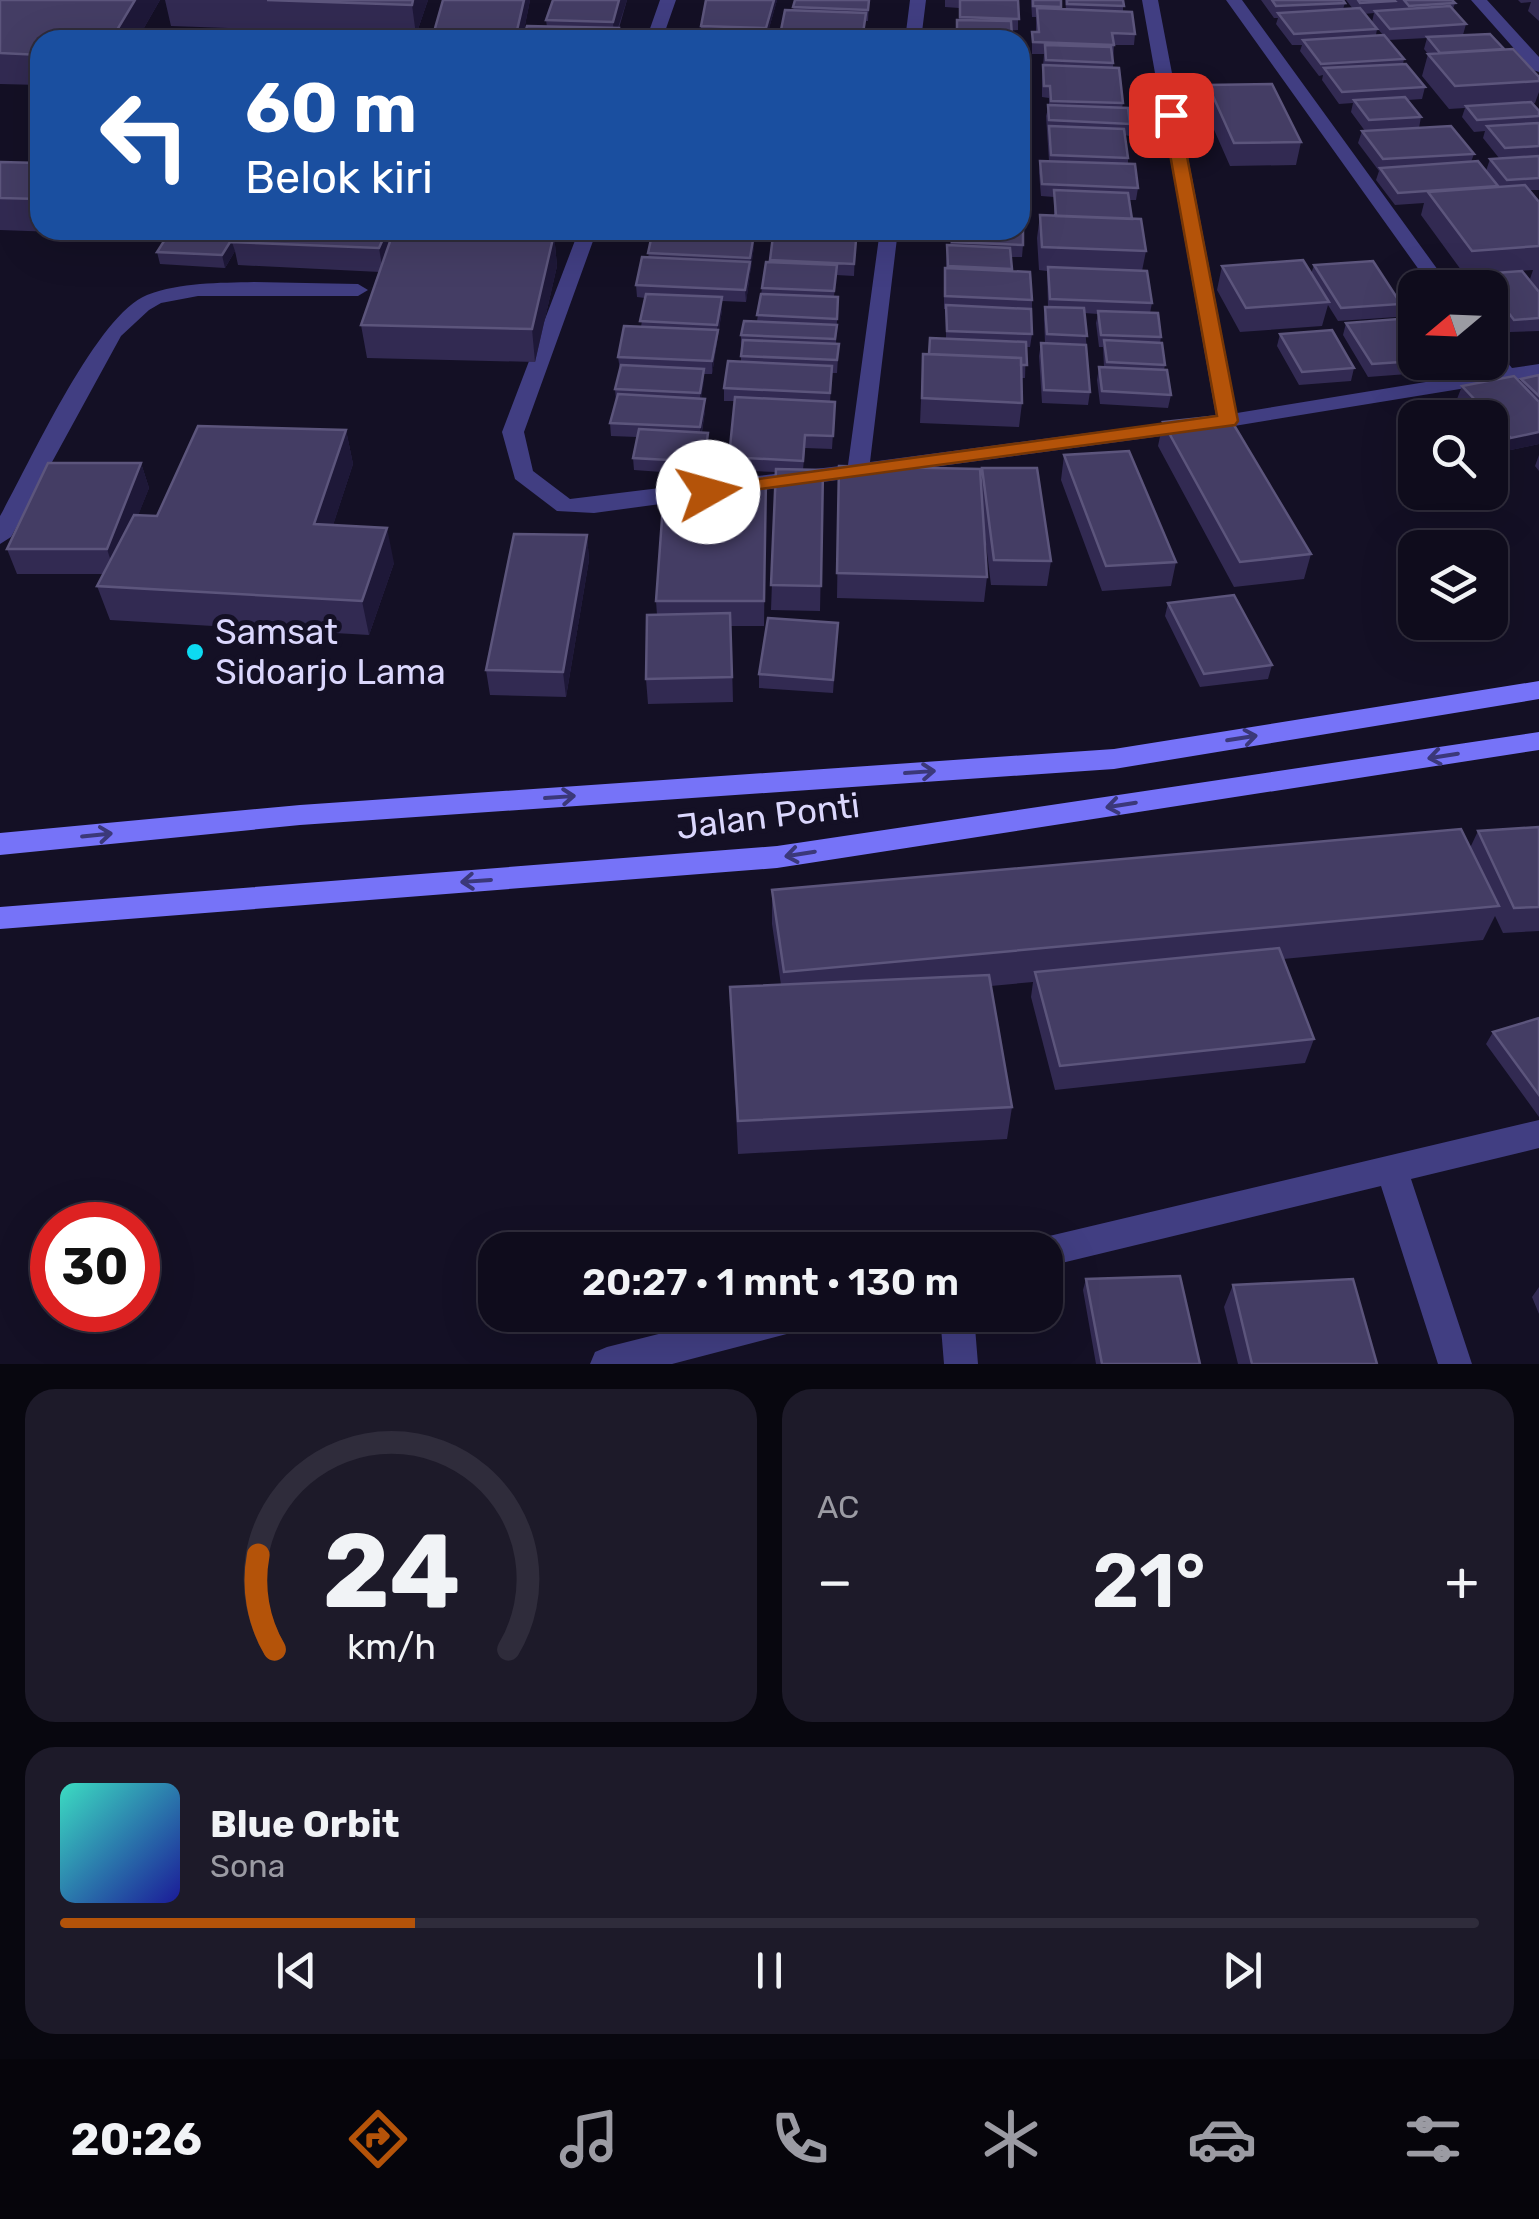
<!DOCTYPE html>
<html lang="id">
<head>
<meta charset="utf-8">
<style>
	:root { --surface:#0f0c1c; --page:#1d1a29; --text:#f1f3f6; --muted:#9b9ba3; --line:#2f2c3b; --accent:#b45309 }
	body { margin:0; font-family:Rubik,sans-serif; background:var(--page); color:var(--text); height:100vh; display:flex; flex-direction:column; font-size:38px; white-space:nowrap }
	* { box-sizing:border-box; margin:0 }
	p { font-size:32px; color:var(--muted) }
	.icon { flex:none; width:55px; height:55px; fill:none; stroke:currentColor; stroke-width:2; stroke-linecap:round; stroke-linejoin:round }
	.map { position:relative; height:1364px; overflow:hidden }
	.side { display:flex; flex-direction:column; gap:25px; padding:25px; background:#08070f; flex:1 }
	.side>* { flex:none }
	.hud { position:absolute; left:30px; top:30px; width:1000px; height:210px; border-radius:30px; box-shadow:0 10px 40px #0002,0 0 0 2px var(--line); background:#1a4fa0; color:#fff; overflow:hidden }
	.needle { width:65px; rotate:251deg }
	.tools { position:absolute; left:1398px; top:270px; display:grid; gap:20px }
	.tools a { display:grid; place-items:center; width:110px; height:110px; border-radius:20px; background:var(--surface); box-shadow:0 10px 40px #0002,0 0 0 2px var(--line); font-size:50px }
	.speed { position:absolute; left:30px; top:1202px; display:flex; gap:20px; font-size:50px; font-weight:700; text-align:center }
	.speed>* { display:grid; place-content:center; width:130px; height:130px; border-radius:50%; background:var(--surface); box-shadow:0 10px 40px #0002,0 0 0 2px var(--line); line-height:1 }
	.speed .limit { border:15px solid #d22; background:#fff; color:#111 }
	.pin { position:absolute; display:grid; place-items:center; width:85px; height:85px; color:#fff; margin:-42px; border-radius:20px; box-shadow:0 5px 15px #0006 }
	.me { position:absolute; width:110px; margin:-55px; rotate:83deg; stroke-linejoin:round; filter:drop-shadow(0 0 8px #0008) }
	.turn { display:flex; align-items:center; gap:35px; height:210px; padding:0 50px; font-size:45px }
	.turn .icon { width:130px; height:130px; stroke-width:2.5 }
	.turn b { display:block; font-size:70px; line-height:85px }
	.big { font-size:75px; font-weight:600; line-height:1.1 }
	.side .widget { flex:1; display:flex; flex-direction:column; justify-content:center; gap:15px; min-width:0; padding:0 35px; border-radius:30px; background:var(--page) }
	.side .dial { align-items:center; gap:0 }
	.dial svg { height:260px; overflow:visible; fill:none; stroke:var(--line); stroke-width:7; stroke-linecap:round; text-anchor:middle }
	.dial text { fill:var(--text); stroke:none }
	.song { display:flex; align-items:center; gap:30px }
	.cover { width:120px; height:120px; border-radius:15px; background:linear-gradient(135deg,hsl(170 70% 55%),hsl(240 70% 35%)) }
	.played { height:10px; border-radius:5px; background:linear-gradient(90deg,var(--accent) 25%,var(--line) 25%) }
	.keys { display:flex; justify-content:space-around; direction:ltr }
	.heat { display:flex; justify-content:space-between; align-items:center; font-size:55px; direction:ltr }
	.side .tiles { flex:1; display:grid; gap:25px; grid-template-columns:1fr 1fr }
	.widget:last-child { grid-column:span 2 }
	.trip { position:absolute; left:478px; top:1232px; width:585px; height:100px; border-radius:30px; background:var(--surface); box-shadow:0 10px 40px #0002,0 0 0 2px var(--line); font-weight:600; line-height:100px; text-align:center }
	.dock { display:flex; height:160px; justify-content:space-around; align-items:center; background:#06050b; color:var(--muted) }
	.dock .icon { width:70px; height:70px }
	.dock .current { color:var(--accent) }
	.dock b { font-size:45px; color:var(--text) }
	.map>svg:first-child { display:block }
</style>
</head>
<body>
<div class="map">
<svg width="1539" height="1364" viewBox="0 0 1539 1364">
	<rect width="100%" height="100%" fill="#141025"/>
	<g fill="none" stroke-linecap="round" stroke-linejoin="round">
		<path fill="#413e82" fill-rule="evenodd" d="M254 282 358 284 368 290 358 296H198L161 303 149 310 121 336 11 537 0 544V516C29 465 96 315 147 295 181 282 219 283 254 282Z"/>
		<path fill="#413e82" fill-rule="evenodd" d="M660 0H676L662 40H646Z
			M910 0H926L921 40H905Z
			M1142 0H1158L1237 413 1493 371 1486 362H1490V348L1497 350 1512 368 1539 364V376L1228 427 594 513 557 511 515 479 502 432 579 230H597L524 432 533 471 570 499 848 465 880 230H898L870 462 1216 416Z
			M1226 0H1242L1451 288H1432Z
			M1471 0H1487L1539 57V72L1533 70Z
			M1539 1120V1148L1411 1179 1472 1364H1438L1381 1186 1045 1267V1250H1029L1033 1241 1045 1237Z
			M734 1315H815L810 1326 798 1331 672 1364H590L595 1352 607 1347Z
			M940 1315H974L978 1364H944Z"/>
		<path fill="#7673f8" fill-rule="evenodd" d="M1539 681V699L1114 769 300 825 0 855V833L300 805 1114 749Z
			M1539 732V750L777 868 0 929V907L777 846Z"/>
	</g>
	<path fill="#322a52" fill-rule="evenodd" d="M0 0H160L137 40H40V85L0 84Z
		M165 0H428L416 35 171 26Z
		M530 0 522 40H432V39Z
		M553 0H627L619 28 547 27 546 20Z
		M777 0 766 39 699 40 701 26Z
		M795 0H869L868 21H865L863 40H779L793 10Z
		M945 0H1018V30L956 35 959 20V8L945 7Z
		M1031 0H1061V9H1066L1065 0H1123V11L1135 34 1134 45H1114L1113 68 1123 103 1122 108 1130 124 1129 136 1125 135 1128 158V164L1138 188 1136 200H1129L1132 219 1146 251 1142 271 1152 303 1150 313 1161 337 1160 343 1165 365 1164 370 1171 395 1168 408 1100 404 1097 380 1099 367H1104L1103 347H1099L1096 323 1098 314 1084 313 1090 392 1088 405 1042 403 1039 356 1041 343H1045L1044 319 1045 307H1048L1047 271 1039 270 1037 238 1040 215H1054V197L1041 196 1039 173 1040 161H1049L1046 116 1049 105V98L1042 97V77L1044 54H1032V32H1036V17H1032Z
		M1261 0H1343L1345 3 1343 9H1353L1346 0H1452L1455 3 1453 9 1466 24 1463 35 1504 49 1539 77V92L1535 103 1533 104 1539 111V190H1529L1539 202V291L1530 279 1533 270 1464 274 1421 215 1424 203 1395 205 1376 180 1379 171 1358 143 1362 131H1365L1351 112 1353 103 1339 104 1322 80 1323 75 1319 76 1300 51 1302 45H1292L1276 24 1278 18H1274ZM1374 13 1372 22 1383 35H1376L1377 29 1364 14ZM1427 38 1424 49 1428 54 1422 76 1449 109 1465 108 1462 117 1474 132 1485 131 1483 138 1499 158 1490 159 1486 171 1471 162 1474 154 1419 128 1421 117 1408 100 1422 99 1425 87 1403 64 1404 59 1388 40Z
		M1518 0H1539V21L1528 11 1531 2 1521 3Z
		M1208 85 1301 142 1296 165 1230 166 1204 107Z
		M1020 109 1027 129 1026 141H1021L1020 167Z
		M0 162 40 163V230H447L446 231 554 234 557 266 535 362 367 358 361 325 380 272 238 265 235 251 225 268 160 264 157 252 167 236 0 230Z
		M1020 188 1025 209 1024 221H1020L1023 245 1022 257H1011V271L1032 300V334L1030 347H1026L1025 378H1021L1022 403 1019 427 920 423 923 354H929L946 338V309H944V281L945 268H946L947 245H950L951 236 943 235 944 230H1020Z
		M653 230H749V234L754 246 746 302 722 301V310L712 374H704L701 398 705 399V411L702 432 709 446 704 475 634 470 633 458 637 437 611 436 610 423 616 401 615 389 620 370 618 357 641 327 645 298 637 297 636 285 648 258Z
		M771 230H856L854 276 836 275 834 297H838L836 344 838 357 837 373H832L830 402H835L832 449 805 448 803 470H823L820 611 771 610 776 472 729 470V457L735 401H724V388L741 362V335L757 321 762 288 770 262 772 244H771Z
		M1314 265 1401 304 1397 317 1338 321 1328 305 1322 326 1240 332 1217 290 1222 266 1311 274Z
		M1479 274 1539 292V331L1510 332 1490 306V288L1475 286Z
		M1346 323 1415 324V362H1437L1434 372 1368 377 1343 335Z
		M1280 334 1354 368 1351 381 1299 385 1277 346Z
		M1539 375V444L1506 451 1490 434V418H1475L1457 399 1462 386 1520 382 1521 379Z
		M1163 422 1311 554 1304 579 1234 587 1158 446Z
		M346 430 353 464 333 525 394 563 369 635 110 620 97 586 103 574H17L7 549 141 463 149 488 138 515 157 516Z
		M1064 455 1176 562 1171 586 1102 591 1061 480Z
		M1539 455V471L1535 466Z
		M839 466 981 482 982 468 1051 561 1047 586 991 585 984 528 987 577 984 602 837 598Z
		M766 478 764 626H731L733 702 648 704 646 679 657 615 656 601Z
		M587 535 589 560 566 697 490 695 486 670Z
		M1168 603 1272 665 1268 679 1200 687 1165 616Z
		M838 623 833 693 759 688V674Z
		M1539 827V931L1503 933 1495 916 1483 940 1283 959 1314 1039 1305 1063 1055 1090 1031 997 1033 982 991 986 1012 1107 1007 1139 738 1154 730 987 781 985 772 924V890L1470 848 1478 831Z
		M1539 1018V1117L1486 1044 1493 1032Z
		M1086 1279 1200 1364H1096L1083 1290Z
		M1233 1285 1377 1364H1238L1224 1307Z
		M1539 1287V1314L1532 1297Z"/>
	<path fill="#1e1838" d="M135 0H160L137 40H111Z
		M413 0H428L416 35 412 5Z
		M524 0H530L522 40H515Z
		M619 0H627L614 40 613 22Z
		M774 0H777L766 39V28Z
		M387 230H391L393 247 383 272 379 248Z
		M235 234 237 242H232L235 251 225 268 222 255Z
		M554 234 557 266 535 362 532 329Z
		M754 234V246L751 270 750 258Z
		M750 262V275L746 302 745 290Z
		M722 297V310L712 374V361Z
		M704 369V382L700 406V393Z
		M705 399V411L700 440V427Z
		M346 430 353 464 322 559 314 524Z
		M1539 432V444L1506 451 1511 438Z
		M708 433 709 446 704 475V462Z
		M141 463 149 488 115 574 107 549Z
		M387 528 394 563 369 635 362 601Z
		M587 535 589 560 566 697 563 672Z"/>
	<path fill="#443d64" stroke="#5c557c" stroke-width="2.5" d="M0 0H135L111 40H40V55L0 53Z
		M267 0H413L412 5Z
		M443 0H524L515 39H432Z
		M553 0H619L613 22 546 20Z
		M706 0H774L766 28 701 26Z
		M795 0H869L868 10 793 7Z
		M960 0H1018L1019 19 960 17Z
		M1033 0H1061V7L1033 6Z
		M1067 0H1123L1124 6 1067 4Z
		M1272 0H1343L1345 3 1276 6Z
		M1358 0H1394L1395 1 1360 3Z
		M1404 0H1452L1455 3 1409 6Z
		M1450 6 1466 24 1390 29 1375 11Z
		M1037 8 1132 12 1135 34 1112 33 1114 45 1033 42 1032 32H1039Z
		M1360 8 1377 29 1294 34 1278 13Z
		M785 10 866 13 862 40H779Z
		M957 20 1011 21 1012 37H1019V40H945V34L957 35Z
		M527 26 619 28 617 40H523Z
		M702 29 764 31 762 40H699Z
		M1490 34 1504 49 1440 53 1427 37Z
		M1384 35 1404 59 1321 64 1303 40Z
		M1045 45 1111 47 1113 63 1046 60Z
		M1513 49 1539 77V81L1455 86 1428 54Z
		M1406 64 1425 87 1342 92 1324 68Z
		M1043 65 1119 68 1123 103 1051 101 1050 86H1044Z
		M1272 84 1301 142 1234 143 1208 85Z
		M1405 97 1421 117 1369 120 1354 100Z
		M1531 102 1539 111V116L1477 120 1466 106Z
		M1048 105 1128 108 1130 124 1049 120Z
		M1020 109 1026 110 1027 129H1020Z
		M1539 123V146L1505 148 1487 126Z
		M1049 126 1124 129 1128 158 1051 155Z
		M1451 126 1474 154 1383 159 1362 131Z
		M1539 156V178L1507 180 1490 159Z
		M1040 161 1135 164 1138 188 1042 184Z
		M1478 161 1498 186 1398 193 1380 168Z
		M0 162 40 163V199L0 198Z
		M1525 185 1539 202V246L1472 251 1428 192Z
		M1020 188 1024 189 1025 209 1020 208Z
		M1054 190 1128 193 1132 219 1056 216Z
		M1040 215 1141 219 1146 251 1042 247Z
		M1020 229H1023V245L952 242 951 230Z
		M171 230 235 234 222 255 157 252Z
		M239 230H387L379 248 232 242Z
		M394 230 554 234 532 329 361 325Z
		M653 230H661L754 234 750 258 648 253Z
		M771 230H856V236L771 232Z
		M773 236 856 240 854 264 770 260Z
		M947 245 1010 248 1012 269 948 266Z
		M642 257 750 262 745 290 636 285Z
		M1303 260 1329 302 1246 308 1222 266Z
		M1373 261 1401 304 1341 308 1314 265Z
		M766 262 837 265 834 291 762 288Z
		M1048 267 1147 271 1152 303 1050 299Z
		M945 268 1030 272 1032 300 945 296Z
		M1522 271 1539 292V318L1514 320 1479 274Z
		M646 294 722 297 717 325 640 321Z
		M761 294 838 297 837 319 757 315Z
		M946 305 1031 309 1032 334 947 331Z
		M1045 307 1084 308 1087 336 1047 334Z
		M1098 311 1158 313 1161 337 1101 335Z
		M1411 318 1415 324V361L1372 364 1346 323Z
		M744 321 837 325 835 339 741 335Z
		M624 326 718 330 712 361 618 357Z
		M1332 330 1354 368 1302 372 1280 334Z
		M930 338 1026 342 1027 365H1021V358L929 354Z
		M743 340 839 344 837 360 741 356Z
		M1104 340 1162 343 1165 365 1107 362Z
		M1041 343 1086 345 1090 392 1044 390Z
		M923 354 1021 358 1022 403 922 398Z
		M728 361 832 366 830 393 724 388Z
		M621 365 704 369 700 393 615 389Z
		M1099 367 1167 370 1171 395 1102 391Z
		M1539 375V396L1521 379Z
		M1514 376 1539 402V432L1511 438 1462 386Z
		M618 394 705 399 700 427 610 423Z
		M735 397 835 402 833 436 805 435 803 461 729 457Z
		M1228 415 1311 554 1240 562 1163 422Z
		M198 426 346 430 314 524 387 528 362 601 97 586 134 515 157 516Z
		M639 429 708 433 704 462 633 458Z
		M1129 451 1176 562 1106 566 1064 455Z
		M48 463H141L107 549H7Z
		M839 466 980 469 987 577 837 573Z
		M982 468H1037L1051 561 994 560Z
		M776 469 823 470 821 586 771 585Z
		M665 478H766L764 601H656Z
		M514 534 587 535 563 672 486 670Z
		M1234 595 1272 665 1204 674 1168 603Z
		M730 613 732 677 646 679 647 615Z
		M768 618 838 623 833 680 759 674Z
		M1539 827V907L1514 908 1478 831Z
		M1461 829 1499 906 784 972 772 890Z
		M1279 948 1314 1039 1060 1066 1035 972Z
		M989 975 1012 1107 738 1121 730 987Z
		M1539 1018V1095L1493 1032Z
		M1180 1276 1200 1364H1102L1086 1279Z
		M1353 1279 1377 1364H1252L1233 1285Z"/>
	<defs><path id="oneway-shaft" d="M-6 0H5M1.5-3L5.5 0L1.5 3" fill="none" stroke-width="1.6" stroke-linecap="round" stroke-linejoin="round" transform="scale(2.5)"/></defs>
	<g stroke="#3b3879">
		<use href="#oneway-shaft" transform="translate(1242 738) rotate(-9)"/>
		<use href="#oneway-shaft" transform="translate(1443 756) rotate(171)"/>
		<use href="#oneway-shaft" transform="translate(920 772) rotate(-4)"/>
		<use href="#oneway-shaft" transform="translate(560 797) rotate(-4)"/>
		<use href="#oneway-shaft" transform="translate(1121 805) rotate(171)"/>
		<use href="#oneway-shaft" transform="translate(97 835) rotate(-6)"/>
		<use href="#oneway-shaft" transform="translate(800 854) rotate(171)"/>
		<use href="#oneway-shaft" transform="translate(476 881) rotate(176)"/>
	</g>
	<path fill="#b45309" stroke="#753606" stroke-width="2.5" d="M1171 110 1179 115 1238 421 1235 425 700 497 697 492 708 486 1217 416 1163 115Z"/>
	<circle fill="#0ddbf2" stroke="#141025" stroke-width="4" cx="195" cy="652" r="10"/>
	<g text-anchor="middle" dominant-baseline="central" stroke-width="10" stroke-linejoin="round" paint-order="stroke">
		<g font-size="35" fill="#dbd7fd" stroke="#141025" text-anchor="start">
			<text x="215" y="632">Samsat<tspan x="215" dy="40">Sidoarjo Lama</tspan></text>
		</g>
		<g font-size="35" fill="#dbd7fd" stroke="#141025">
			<text transform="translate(768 816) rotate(-7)">Jalan Ponti</text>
		</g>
	</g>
</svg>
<div class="tools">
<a><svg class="needle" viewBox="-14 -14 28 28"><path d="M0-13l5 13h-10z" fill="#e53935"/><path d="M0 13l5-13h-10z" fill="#9b9ba3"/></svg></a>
<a><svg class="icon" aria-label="search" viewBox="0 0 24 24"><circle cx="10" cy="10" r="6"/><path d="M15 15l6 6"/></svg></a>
<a><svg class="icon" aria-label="layers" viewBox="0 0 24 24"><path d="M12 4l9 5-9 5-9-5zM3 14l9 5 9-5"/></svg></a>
</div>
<div class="speed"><div class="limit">30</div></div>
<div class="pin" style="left:1171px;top:115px;background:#d93025"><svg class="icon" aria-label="arrive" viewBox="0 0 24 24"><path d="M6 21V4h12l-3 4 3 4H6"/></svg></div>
<svg class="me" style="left:708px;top:492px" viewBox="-20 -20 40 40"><circle r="19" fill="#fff"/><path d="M0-13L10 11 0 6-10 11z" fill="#b45309"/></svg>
<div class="trip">20:27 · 1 mnt · 130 m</div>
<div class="hud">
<div class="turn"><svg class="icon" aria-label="left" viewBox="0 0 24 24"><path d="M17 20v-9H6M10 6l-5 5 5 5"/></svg><div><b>60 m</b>Belok kiri</div></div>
</div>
</div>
<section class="side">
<div class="tiles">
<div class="widget dial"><svg viewBox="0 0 100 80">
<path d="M14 69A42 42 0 1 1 86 69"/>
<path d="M14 69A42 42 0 0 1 9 40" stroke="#b45309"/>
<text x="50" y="56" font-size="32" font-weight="700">24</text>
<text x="50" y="72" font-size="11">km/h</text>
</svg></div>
<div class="widget"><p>AC</p>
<div class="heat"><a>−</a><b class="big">21°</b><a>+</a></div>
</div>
<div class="widget">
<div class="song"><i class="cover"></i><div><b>Blue Orbit</b><p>Sona</p></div></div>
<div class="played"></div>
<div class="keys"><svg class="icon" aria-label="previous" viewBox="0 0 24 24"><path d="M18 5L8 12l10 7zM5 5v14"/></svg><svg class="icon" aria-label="pause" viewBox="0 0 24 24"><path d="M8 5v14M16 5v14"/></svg><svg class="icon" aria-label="next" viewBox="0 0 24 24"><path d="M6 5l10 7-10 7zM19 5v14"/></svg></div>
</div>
</div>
</section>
<nav class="dock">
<b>20:26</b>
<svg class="icon current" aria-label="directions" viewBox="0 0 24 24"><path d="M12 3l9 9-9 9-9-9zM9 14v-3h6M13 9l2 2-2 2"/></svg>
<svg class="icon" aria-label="music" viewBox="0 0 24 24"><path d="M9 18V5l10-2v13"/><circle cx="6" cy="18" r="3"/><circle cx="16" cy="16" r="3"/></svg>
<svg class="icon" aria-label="phone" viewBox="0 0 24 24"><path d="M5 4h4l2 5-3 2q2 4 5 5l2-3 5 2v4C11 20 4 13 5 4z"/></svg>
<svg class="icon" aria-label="climate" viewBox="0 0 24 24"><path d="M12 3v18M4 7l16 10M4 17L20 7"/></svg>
<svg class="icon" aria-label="car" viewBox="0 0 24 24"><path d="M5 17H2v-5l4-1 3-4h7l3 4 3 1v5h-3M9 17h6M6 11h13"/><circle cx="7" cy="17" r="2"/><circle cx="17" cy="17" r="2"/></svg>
<svg class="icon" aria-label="filters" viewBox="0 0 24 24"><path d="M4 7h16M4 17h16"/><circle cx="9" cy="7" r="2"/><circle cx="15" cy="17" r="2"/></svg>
</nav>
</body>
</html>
